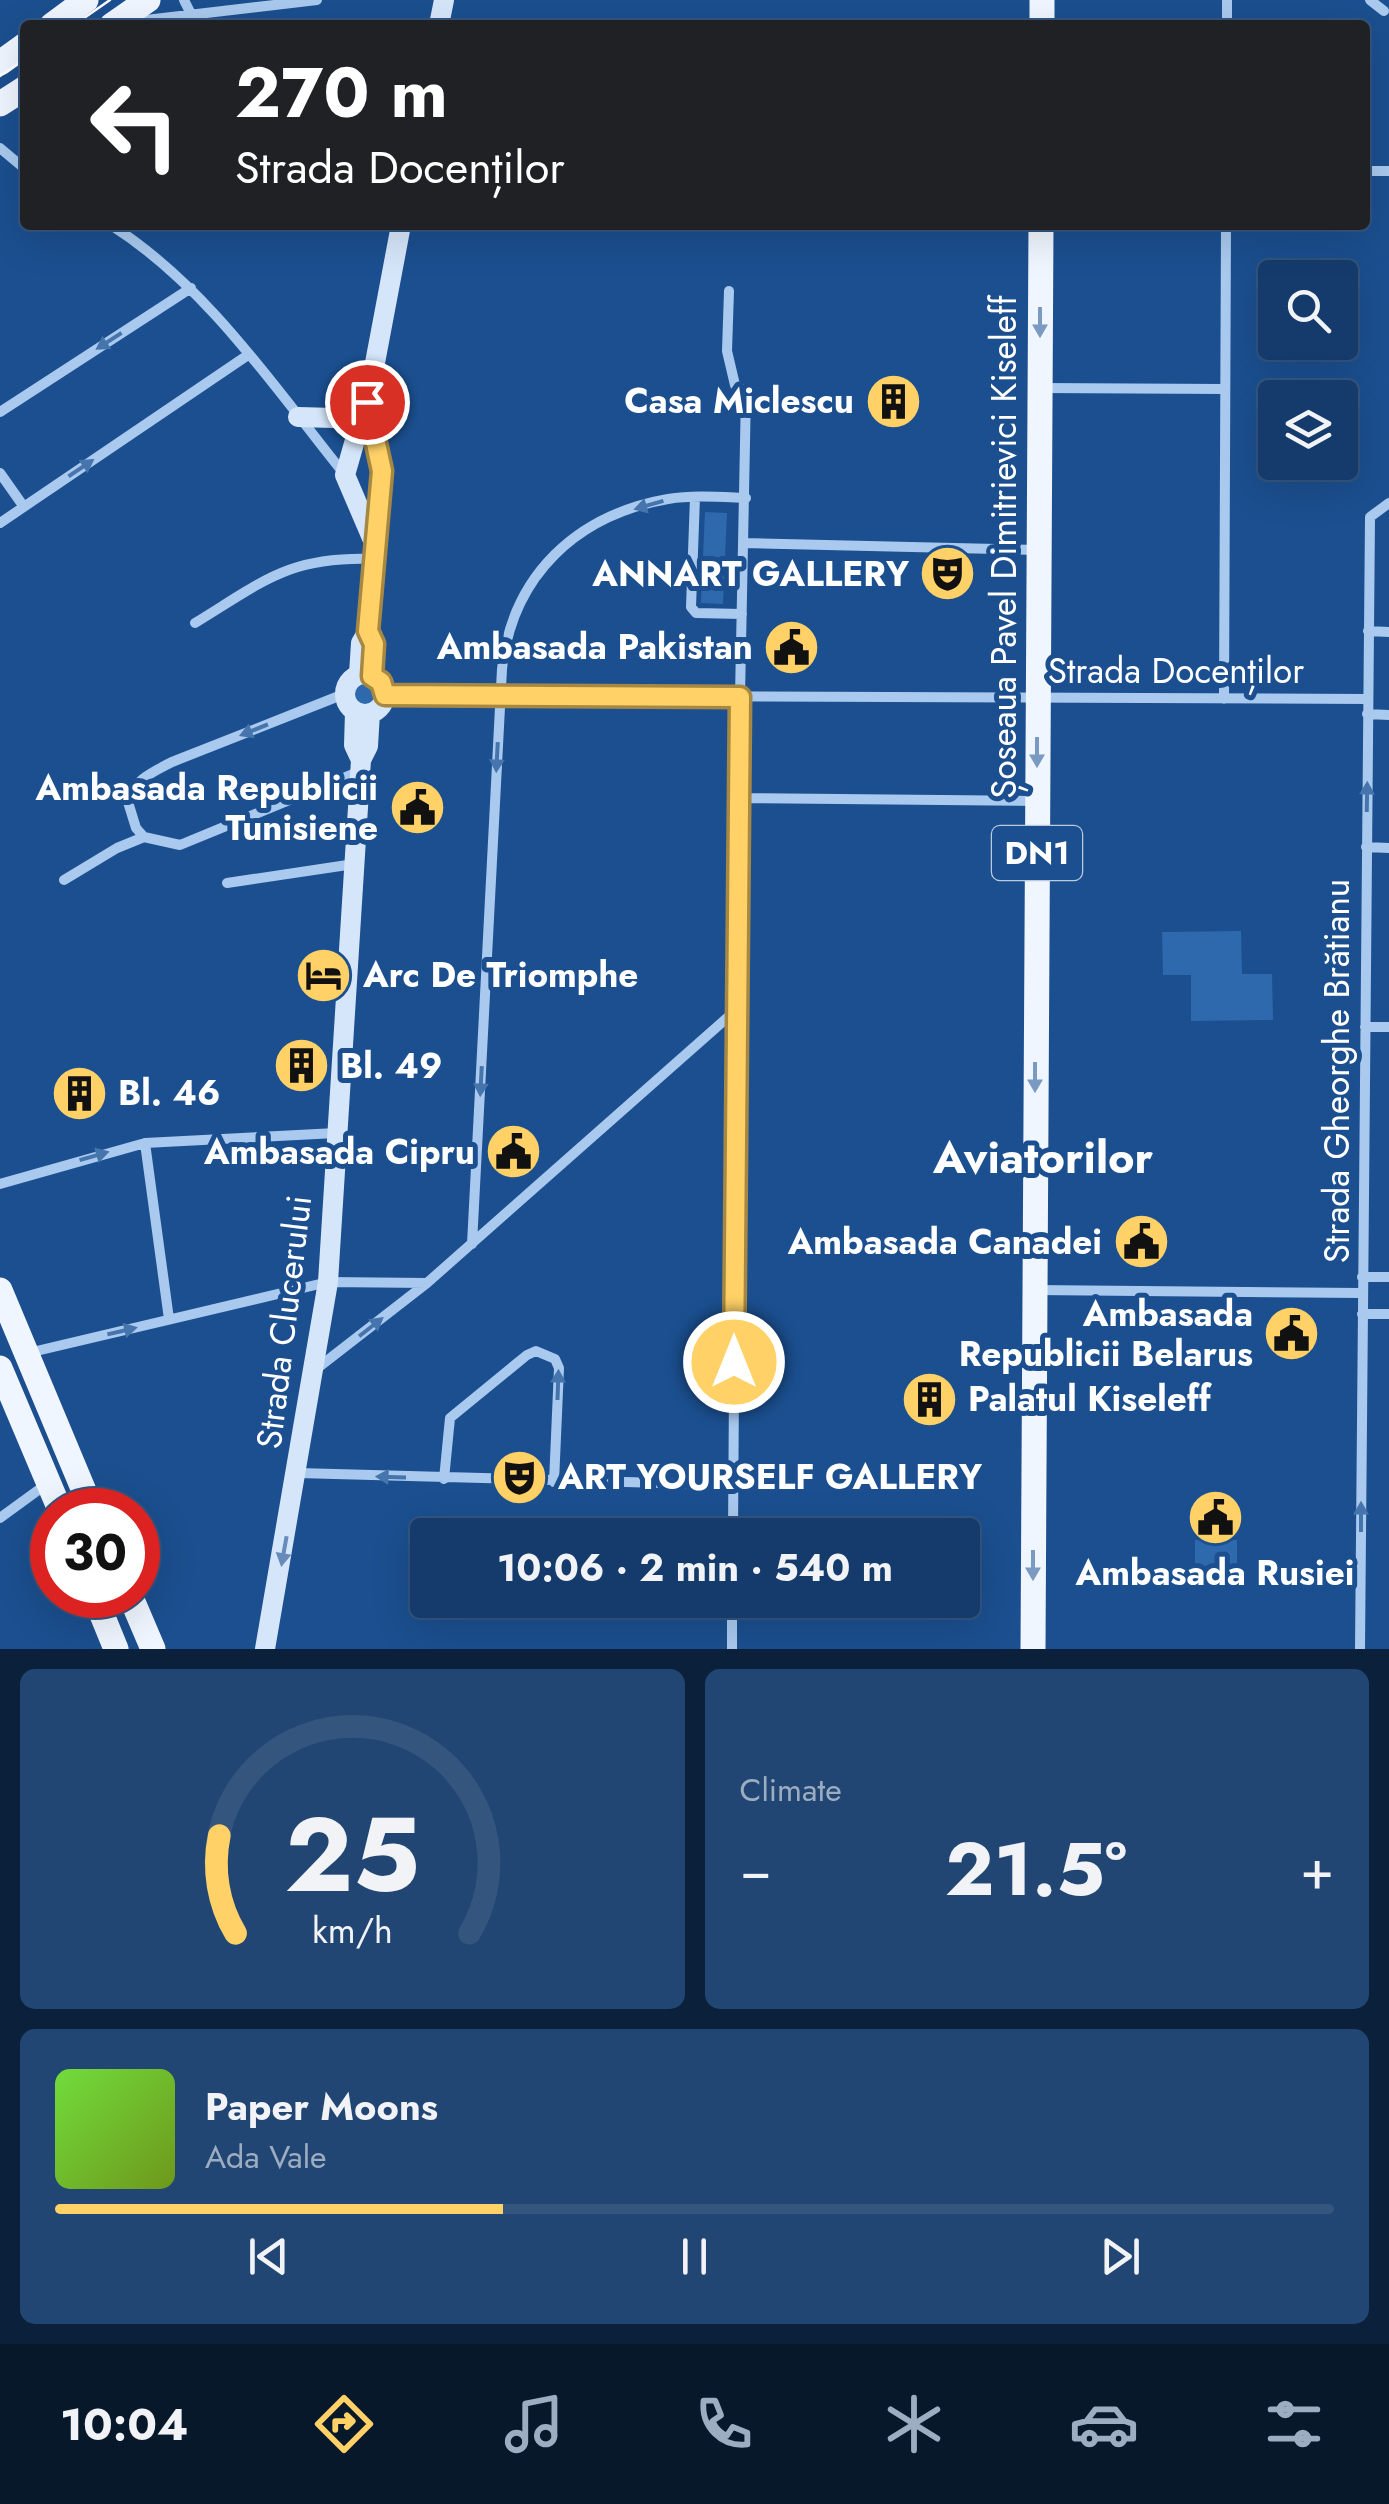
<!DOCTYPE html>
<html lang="en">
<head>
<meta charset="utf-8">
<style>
	:root { --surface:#143b6b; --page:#214673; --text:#f1f3f6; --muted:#9dadc1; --line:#33557e; --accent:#ffd166 }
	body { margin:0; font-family:Jost,sans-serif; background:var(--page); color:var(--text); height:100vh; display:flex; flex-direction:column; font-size:38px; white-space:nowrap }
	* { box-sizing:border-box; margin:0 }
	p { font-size:32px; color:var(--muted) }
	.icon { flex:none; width:55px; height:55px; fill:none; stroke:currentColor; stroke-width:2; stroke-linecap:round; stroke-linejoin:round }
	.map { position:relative; height:1649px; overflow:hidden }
	.panel { display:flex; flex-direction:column; gap:20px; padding:20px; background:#0b203b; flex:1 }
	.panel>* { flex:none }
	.banner { position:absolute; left:20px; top:20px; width:1350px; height:210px; border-radius:10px; box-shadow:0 10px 40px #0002,0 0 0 2px var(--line); background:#202124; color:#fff; overflow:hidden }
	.fabs { position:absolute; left:1258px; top:260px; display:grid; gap:20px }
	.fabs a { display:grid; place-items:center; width:100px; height:100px; border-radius:10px; background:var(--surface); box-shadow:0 10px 40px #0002,0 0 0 2px var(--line); font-size:50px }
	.speed { position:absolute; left:30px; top:1488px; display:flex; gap:20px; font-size:50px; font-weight:700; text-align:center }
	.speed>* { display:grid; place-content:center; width:130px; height:130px; border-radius:50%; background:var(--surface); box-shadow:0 10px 40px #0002,0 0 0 2px var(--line); line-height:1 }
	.speed .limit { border:15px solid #d22; background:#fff; color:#111 }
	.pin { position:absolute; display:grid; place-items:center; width:85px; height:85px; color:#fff; margin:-42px; border:5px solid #fff; border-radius:50%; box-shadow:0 2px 10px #0007 }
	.me { position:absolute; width:110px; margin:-55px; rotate:0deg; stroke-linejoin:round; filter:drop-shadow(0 0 8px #0008) }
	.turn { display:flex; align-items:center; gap:35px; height:210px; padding:0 50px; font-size:45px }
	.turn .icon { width:130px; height:130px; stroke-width:2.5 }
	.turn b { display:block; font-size:70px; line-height:85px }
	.big { font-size:75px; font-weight:700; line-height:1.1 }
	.panel .card { flex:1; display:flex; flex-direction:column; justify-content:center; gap:15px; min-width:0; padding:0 35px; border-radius:15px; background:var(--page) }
	.panel .dial { align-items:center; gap:0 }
	.dial svg { height:260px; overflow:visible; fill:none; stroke:var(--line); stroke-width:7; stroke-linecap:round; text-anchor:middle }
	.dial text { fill:var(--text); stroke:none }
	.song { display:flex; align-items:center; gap:30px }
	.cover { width:120px; height:120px; border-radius:15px; background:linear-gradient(135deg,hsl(100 70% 55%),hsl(80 70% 35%)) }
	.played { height:10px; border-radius:5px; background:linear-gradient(90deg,var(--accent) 35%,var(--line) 35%) }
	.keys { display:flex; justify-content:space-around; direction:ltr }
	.heat { display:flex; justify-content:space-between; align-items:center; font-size:55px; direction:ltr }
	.panel .tiles { flex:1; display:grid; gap:20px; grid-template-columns:1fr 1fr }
	.card:last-child { grid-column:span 2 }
	.trip { position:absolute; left:410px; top:1518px; width:570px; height:100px; border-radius:10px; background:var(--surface); box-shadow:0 10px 40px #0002,0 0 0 2px var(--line); font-weight:700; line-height:100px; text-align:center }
	.tab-bar { display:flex; height:160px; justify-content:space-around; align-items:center; background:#08182b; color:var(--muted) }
	.tab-bar .icon { width:70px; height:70px }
	.tab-bar .current { color:var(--accent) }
	.tab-bar b { font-size:45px; color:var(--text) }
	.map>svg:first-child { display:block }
</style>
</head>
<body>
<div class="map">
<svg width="1389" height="1649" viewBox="0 0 1389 1649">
	<rect width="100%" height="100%" fill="#1b4f8f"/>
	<path fill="#2e69ad" d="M705 512 727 513 723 604 701 603Z
		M352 694a13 13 0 1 1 26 0a13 13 0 1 1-26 0Z
		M1241 931 1242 974H1272L1273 1020 1191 1021V975H1163L1162 932Z
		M1195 1540H1237V1567L1195 1566Z"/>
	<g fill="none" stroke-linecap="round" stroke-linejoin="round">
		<path stroke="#a9c9ee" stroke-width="10" d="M184 0 192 16
			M1370 0 1384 11
			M129 22 317 0
			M1227 25V0
			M0 148 25 169
			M1365 171H1389
			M111 225C208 287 274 387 345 475
			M729 291 727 351 735 385 746 392 738 798 733 1535
			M1040 388 1225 389
			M0 412 191 288
			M0 473 24 507
			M695 497 691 607 696 613 742 614
			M0 523 248 355
			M745 543 1039 550
			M195 623C264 581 289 556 374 559
			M1368 631 1389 632
			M385 695 1367 699
			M1224 699 1226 225
			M1367 714 1389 715
			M738 798 1037 801
			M144 837 136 828 128 802C133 780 153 772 172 762L344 694
			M1366 847 1389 848
			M64 880 117 848 144 837 180 845 360 771
			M227 883 354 864
			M1365 1027H1389
			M145 1143 169 1319
			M0 1184 145 1143 336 1133
			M472 1244 502 669C512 576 576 515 668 499 693 495 720 497 746 498
			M1362 1277H1389
			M1034 1290 1362 1293
			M1362 1314H1389
			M28 1353 328 1282 427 1283
			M315 1370 427 1283 736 1010
			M298 1473 733 1485
			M444 1479 450 1418 527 1355 536 1351 555 1359 559 1368 554 1482
			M0 1518 48 1483
			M732 1649V1600
			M1360 1649 1370 517 1389 503"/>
		<path stroke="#d6e6fa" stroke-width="20" d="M439 25 444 0
			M298 417 334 418 367 402
			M375 545 345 475 371 384 401 225
			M345 694a20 20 0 1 1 40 0a20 20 0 1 1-40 0Z
			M359 674 361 643 368 631 382 471 368 405
			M355 712 354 745 361 760
			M265 1649 328 1282 361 760 368 746 370 713"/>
		<path stroke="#f0f6ff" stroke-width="25" d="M52 25 86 0
			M112 25 148 0
			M1042 25V0
			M0 63 25 45
			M0 104 25 88
			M0 1290 92 1510
			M0 1368 60 1510
			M94 1595 116 1649
			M130 1595 153 1649
			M1033 1649 1041 225"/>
		<path stroke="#fff" stroke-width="2.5" d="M74 25 110 0
			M0 76 25 59"/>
	</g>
	<defs><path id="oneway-solid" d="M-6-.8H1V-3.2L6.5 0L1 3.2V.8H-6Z" transform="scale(2.5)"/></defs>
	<g fill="#7b9ac1">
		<use href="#oneway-solid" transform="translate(1040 322) rotate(90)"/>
		<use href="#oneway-solid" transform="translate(1037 752) rotate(90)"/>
		<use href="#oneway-solid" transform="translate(1035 1077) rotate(90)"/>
		<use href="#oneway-solid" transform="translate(1033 1565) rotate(90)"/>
	</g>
	<g fill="#4674ac">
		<use href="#oneway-solid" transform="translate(109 341) rotate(147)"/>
		<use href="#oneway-solid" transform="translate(81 468) rotate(-34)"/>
		<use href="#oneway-solid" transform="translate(649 505) rotate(164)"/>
		<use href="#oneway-solid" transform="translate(254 730) rotate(158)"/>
		<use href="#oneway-solid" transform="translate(497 757) rotate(93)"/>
		<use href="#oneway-solid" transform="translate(1367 797) rotate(-89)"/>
		<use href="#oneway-solid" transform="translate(481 1081) rotate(93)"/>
		<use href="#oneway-solid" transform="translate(94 1156) rotate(-16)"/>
		<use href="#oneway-solid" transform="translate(371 1327) rotate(-38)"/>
		<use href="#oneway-solid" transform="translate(122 1331) rotate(-13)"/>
		<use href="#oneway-solid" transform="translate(558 1385) rotate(-88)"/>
		<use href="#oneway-solid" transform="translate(391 1477) rotate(-178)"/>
		<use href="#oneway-solid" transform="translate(1361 1517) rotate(-90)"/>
	</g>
	<use fill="#668bba" href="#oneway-solid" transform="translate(284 1551) rotate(100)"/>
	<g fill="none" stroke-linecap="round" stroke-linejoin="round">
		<defs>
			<path id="route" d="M367 402 382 471 368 631 374 644 372 676 381 682 385 695 740 697 734 1362"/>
		</defs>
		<use href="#route" stroke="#a68842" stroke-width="25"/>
		<use href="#route" stroke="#ffd166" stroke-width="18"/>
	</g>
	<defs>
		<symbol id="building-disc" viewBox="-11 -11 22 22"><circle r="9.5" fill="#ffd166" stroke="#1b4f8f"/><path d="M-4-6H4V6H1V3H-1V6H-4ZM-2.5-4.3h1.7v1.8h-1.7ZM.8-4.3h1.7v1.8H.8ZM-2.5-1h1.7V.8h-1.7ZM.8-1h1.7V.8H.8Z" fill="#111"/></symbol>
		<symbol id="theatre-disc" viewBox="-11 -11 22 22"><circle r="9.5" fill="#ffd166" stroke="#1b4f8f"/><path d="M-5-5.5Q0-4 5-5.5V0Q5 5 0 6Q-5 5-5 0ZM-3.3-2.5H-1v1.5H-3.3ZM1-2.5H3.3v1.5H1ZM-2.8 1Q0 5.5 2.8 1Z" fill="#111"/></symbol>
		<symbol id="civic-disc" viewBox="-11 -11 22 22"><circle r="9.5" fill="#ffd166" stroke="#1b4f8f"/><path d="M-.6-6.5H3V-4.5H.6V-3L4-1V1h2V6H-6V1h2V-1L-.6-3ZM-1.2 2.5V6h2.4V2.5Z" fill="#111"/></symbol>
		<symbol id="hotel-disc" viewBox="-11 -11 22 22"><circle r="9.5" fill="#ffd166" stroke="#1b4f8f"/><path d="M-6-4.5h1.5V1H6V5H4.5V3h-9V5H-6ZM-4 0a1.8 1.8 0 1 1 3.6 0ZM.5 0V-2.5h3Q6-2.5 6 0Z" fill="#111"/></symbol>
	</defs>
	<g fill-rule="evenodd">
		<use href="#building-disc" x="862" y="370" width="63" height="63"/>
		<use href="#theatre-disc" x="916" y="542" width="63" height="63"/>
		<use href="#civic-disc" x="760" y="616" width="63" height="63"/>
		<use href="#civic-disc" x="386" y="776" width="63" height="63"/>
		<use href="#hotel-disc" x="292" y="944" width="63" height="63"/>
		<use href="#building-disc" x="270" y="1034" width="63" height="63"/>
		<use href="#building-disc" x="48" y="1062" width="63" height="63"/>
		<use href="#civic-disc" x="482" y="1120" width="63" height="63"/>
		<use href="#civic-disc" x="1110" y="1210" width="63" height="63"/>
		<use href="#civic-disc" x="1260" y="1302" width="63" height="63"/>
		<use href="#building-disc" x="898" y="1368" width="63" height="63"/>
		<use href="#theatre-disc" x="488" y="1446" width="63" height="63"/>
		<use href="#civic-disc" x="1184" y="1486" width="63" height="63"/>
	</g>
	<g text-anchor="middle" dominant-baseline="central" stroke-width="10" stroke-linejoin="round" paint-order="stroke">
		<rect fill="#1b4f8f" stroke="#bbcadd" stroke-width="2.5" x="992" y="826" width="90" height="54" rx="8"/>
		<g font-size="32" font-weight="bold" fill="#fff">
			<text x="1037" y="853">DN1</text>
		</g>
		<g font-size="35" font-weight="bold" fill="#fff" stroke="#1b4f8f" text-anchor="end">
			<text x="854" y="401">Casa Miclescu</text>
			<text x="909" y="574">ANNART GALLERY</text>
			<text x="753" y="647">Ambasada Pakistan</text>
			<text x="378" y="788">Ambasada Republicii<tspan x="378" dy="40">Tunisiene</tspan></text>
			<text x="363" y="975" text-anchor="start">Arc De Triomphe</text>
			<text x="340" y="1066" text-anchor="start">Bl. 49</text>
			<text x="118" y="1093" text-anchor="start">Bl. 46</text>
			<text x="475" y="1152">Ambasada Cipru</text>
			<text x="1102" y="1242">Ambasada Canadei</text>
			<text x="1253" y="1314">Ambasada<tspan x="1253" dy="40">Republicii Belarus</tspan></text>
			<text x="968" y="1399" text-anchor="start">Palatul Kiseleff</text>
			<text x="558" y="1477" text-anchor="start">ART YOURSELF GALLERY</text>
			<text x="1215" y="1573" text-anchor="middle">Ambasada Rusiei</text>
		</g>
		<g font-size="35" fill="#fff" stroke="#1b4f8f">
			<text transform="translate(1004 547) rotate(-90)">Șoseaua Pavel Dimitrievici Kiseleff</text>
			<text x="1176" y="671">Strada Docenților</text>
			<text transform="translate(1337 1071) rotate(-90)">Strada Gheorghe Brătianu</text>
			<text transform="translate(284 1322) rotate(-83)">Strada Clucerului</text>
		</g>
		<g font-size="45" font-weight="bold" fill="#fff" stroke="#1b4f8f">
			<text x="1043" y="1157">Aviatorilor</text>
		</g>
	</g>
</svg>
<div class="fabs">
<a><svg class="icon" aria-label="search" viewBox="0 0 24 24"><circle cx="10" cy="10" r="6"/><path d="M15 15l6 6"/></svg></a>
<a><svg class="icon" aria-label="layers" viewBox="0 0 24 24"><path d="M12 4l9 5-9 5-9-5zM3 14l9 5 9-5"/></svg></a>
</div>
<div class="speed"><div class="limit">30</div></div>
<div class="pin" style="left:367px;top:402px;background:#d93025"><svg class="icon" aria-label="arrive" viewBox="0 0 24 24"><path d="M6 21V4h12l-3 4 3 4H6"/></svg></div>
<svg class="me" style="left:734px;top:1362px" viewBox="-20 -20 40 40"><circle r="17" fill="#ffd166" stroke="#fff" stroke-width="3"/><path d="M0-11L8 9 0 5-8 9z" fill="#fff"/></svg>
<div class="trip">10:06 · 2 min · 540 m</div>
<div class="banner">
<div class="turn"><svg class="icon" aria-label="left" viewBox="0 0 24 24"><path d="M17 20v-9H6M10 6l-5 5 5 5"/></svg><div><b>270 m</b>Strada Docenților</div></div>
</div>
</div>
<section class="panel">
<div class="tiles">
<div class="card dial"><svg viewBox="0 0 100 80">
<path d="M14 69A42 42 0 1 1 86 69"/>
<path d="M14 69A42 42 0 0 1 9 39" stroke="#ffd166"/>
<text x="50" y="56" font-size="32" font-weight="700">25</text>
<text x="50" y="72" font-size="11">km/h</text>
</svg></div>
<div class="card"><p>Climate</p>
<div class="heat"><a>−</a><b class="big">21.5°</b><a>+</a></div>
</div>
<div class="card">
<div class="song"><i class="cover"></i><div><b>Paper Moons</b><p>Ada Vale</p></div></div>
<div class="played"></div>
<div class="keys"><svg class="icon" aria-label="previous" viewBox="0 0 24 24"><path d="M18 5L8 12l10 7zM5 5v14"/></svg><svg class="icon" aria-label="pause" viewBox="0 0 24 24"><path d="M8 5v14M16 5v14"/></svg><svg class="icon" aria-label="next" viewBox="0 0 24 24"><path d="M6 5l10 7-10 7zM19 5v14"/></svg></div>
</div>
</div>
</section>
<nav class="tab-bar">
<b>10:04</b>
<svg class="icon current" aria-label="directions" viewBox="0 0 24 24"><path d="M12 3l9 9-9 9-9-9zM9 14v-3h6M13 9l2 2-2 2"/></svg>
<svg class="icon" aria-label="music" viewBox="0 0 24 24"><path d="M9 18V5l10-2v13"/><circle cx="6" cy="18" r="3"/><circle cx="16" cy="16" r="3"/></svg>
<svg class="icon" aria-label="phone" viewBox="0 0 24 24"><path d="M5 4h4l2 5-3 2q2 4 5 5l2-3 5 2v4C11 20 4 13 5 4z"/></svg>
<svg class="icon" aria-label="climate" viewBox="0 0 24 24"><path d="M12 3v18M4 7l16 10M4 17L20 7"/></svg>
<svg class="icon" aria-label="car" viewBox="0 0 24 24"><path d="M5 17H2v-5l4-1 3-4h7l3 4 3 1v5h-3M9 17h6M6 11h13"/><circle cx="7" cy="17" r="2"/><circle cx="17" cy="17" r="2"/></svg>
<svg class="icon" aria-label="filters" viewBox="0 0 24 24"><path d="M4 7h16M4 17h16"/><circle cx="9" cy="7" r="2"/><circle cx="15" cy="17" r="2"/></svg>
</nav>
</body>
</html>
